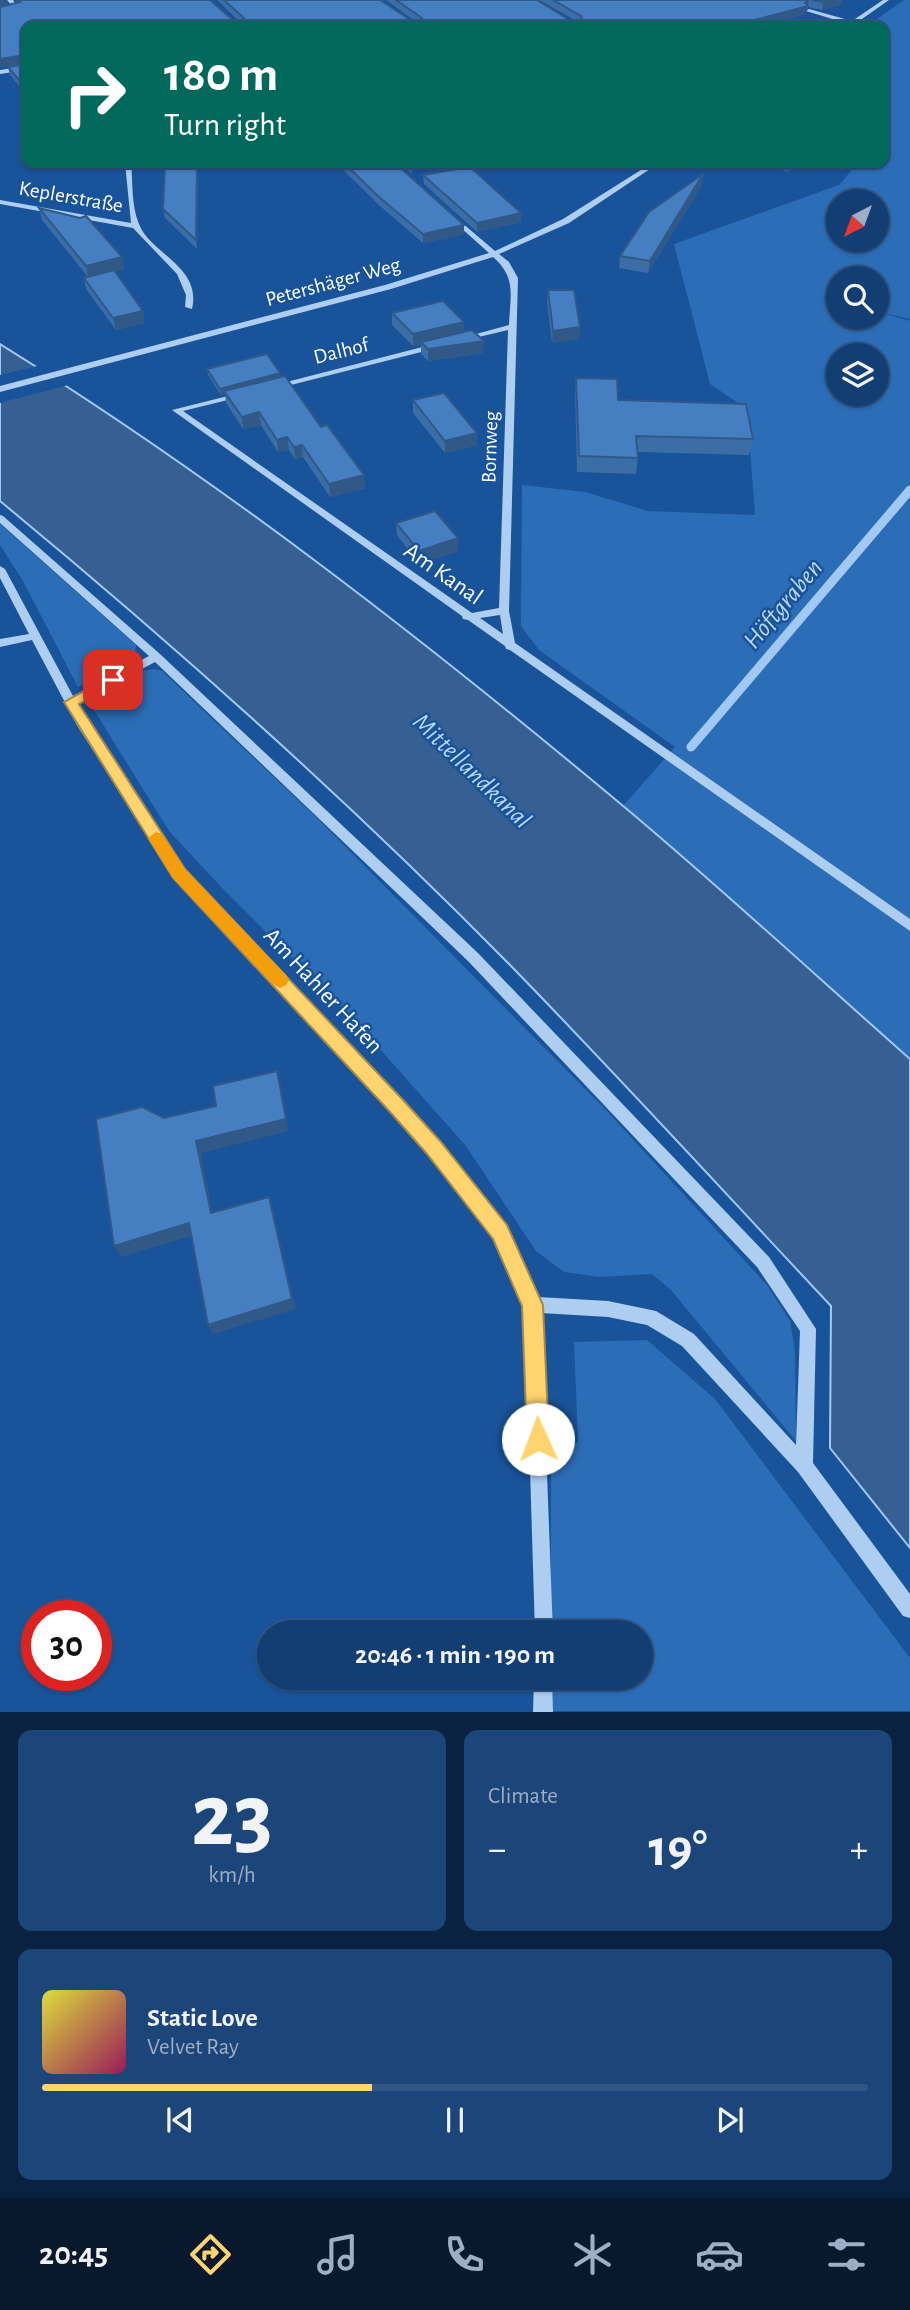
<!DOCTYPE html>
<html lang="en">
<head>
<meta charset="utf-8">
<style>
	:root { --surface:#133e74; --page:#1c4579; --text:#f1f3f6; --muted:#9daec5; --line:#325786; --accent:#ffd36e }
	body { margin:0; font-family:"Alegreya Sans",sans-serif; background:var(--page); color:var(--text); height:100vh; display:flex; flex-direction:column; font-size:26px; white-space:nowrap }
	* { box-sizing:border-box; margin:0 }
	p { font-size:23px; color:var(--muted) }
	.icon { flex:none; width:38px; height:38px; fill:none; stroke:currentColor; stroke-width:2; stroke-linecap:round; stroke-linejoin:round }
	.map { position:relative; height:1712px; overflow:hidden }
	.details { display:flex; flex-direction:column; gap:18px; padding:18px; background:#0a2240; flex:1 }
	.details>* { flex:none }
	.top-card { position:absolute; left:21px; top:21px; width:868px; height:147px; border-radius:14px; box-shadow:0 2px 5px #0004,0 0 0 2px var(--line); background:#00695c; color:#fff; overflow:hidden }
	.needle { width:46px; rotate:221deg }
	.tools { position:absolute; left:826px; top:189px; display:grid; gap:14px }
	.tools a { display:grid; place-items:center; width:63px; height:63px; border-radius:50%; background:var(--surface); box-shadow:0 2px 5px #0004,0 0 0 2px var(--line); font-size:35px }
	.speed { position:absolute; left:21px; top:1600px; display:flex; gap:14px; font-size:35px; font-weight:700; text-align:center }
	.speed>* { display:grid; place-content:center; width:91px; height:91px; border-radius:50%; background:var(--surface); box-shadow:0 2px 5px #0004,0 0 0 2px var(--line); line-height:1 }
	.speed .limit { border:10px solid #d22; background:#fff; color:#111 }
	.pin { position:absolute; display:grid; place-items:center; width:60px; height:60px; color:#fff; margin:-30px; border-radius:14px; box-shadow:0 4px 10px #0006 }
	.me { position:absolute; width:77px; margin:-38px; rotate:358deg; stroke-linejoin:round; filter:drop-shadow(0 0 5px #0008) }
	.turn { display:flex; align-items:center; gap:24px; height:147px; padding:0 28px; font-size:32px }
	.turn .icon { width:91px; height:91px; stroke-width:2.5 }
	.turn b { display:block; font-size:49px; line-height:60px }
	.big { font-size:52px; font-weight:600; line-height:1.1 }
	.details .widget { flex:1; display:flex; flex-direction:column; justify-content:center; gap:10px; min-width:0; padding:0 24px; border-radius:14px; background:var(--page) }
	.details .dial { align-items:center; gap:0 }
	.dial b { font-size:91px; line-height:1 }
	.song { display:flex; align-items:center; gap:21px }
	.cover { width:84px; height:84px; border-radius:10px; background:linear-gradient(135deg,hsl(60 70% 55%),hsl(330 70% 35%)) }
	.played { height:7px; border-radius:4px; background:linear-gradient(90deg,var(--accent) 40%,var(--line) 40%) }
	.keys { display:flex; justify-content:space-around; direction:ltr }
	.heat { display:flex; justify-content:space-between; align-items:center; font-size:38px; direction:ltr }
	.details .tiles { flex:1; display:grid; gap:18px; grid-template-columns:1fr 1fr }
	.widget:last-child { grid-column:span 2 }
	.trip { position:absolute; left:257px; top:1620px; width:396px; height:70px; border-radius:35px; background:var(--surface); box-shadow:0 2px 5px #0004,0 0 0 2px var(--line); font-weight:600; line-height:70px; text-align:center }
	.tabs { display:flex; height:112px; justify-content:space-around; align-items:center; background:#08192e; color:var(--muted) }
	.tabs .icon { width:49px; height:49px }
	.tabs .current { color:var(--accent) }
	.tabs b { font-size:32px; color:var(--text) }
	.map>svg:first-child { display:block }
</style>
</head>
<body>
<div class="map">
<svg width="910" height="1712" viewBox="0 0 910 1712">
	<rect width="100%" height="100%" fill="#19539a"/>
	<path fill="#2c6db7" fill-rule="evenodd" d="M904 0H910V319L880 312 910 321V1059L623 806 675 747 539 650 521 626 522 485 585 492 648 511 755 515 747 409 710 384 674 244 839 185 858 163H884V133L891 124 884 123V26H867ZM838 201H877V240H838ZM838 278H877V317H838ZM838 355H877V394H838Z
		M0 524 136 645 135 653 129 660 78 687 23 581 0 545Z
		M154 669 162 671 320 821 606 1110 767 1285 790 1321 795 1350 796 1441 671 1290 652 1274 600 1277 564 1272 536 1251 466 1146 355 1021 223 889 169 831 89 702 143 671Z
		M647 1340 715 1399 910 1658V1711H552V1678H640V1633H551V1472L578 1441 574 1342Z"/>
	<path fill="#366093" stroke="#a1c9f3" stroke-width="2" d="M0 344C219 480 423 639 622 805 720 887 814 974 910 1059V1548L830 1448 831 1306C725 1193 620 1078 512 967 350 802 178 648 0 501Z"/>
	<path fill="#19539a" d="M41 365 72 384 0 403V375Z"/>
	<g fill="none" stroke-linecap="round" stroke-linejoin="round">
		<path stroke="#a1c9f3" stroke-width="9" d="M691 747 910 490"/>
		<path fill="#aecef1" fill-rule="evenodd" d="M7 0H13L19 9 0 13V9L13 7Z
			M883 0H889L852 26H846L849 24 806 11 809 9 852 21Z
			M26 66V70L0 74V70Z
			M125 163H131C133 182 131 205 139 224 150 254 202 266 192 309L185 307 186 295 177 274 133 228 0 204V200L131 223Z
			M652 163H659L569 223 499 254 509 262 518 278 509 611 515 643 910 919V931L510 650 506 649 505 646 468 620 463 619 462 616 172 410 244 392V396L183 411 472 613 499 608 508 330 462 341 458 339 509 325C510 296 517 278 493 257L391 289 0 392V386L385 285 489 253 450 218V216H454L495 251 563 219ZM500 615 503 634 480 618Z
			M438 343 442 345 441 347 275 389 271 386Z
			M0 515 3 516 160 654 478 953 769 1257 816 1329 813 1463 910 1594V1618L903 1616 798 1472 682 1346 647 1325 608 1317 541 1313 553 1633H535L525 1305 495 1237 429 1153 338 1051 175 877 78 727 32 640 0 647V639L29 634 0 578V566L5 569 73 696 149 656 0 523ZM155 662 468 961 757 1267 800 1331 796 1445 694 1334 656 1311 608 1301 538 1297 505 1227 439 1143 348 1043 183 871 87 722 77 704Z
			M534 1678H552L553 1712H533Z"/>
	</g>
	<path fill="#3b6da7" d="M0 0 8 5 18 3 16 0H210L233 20 239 21 217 0H380L412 21H415L386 0H537L571 21 575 20 539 0H842L841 5 822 10 808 7 806 14 766 24 770 26H26V87V86L20 87 10 75 8 67 26 63 0 67Z
		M162 163H198L197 249 165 218 163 209 165 168Z
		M336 163H395L464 225V234L423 243 380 206Z
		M400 163H411L412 174Z
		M758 163H801L788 172Z
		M703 174 702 185 648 273 619 268 620 256Z
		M423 175 521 222 477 232 424 184Z
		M39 208 122 257 124 269 114 271 145 323 116 330 86 289 84 278 88 277 42 220Z
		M548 290 580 327 579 339 552 343 547 302Z
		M392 313 464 322V332L483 353 428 361 421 354V345L413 346 392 325Z
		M207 369 281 377 321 427 364 475 365 488 330 497 303 457 295 459 289 450 278 452 261 425 243 429 226 403 225 394 221 395 208 375Z
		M576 378 618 400 753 439 749 455 638 452V458L636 474 577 472 575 394Z
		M413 400 477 445 445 453 413 413Z
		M396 523 458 551 419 564 397 535Z"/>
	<path fill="#305988" d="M0 0H7L8 5 0 7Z
		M809 0 806 14 759 26 755 20 805 3Z
		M832 0H842L841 5 822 10 823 2Z
		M24 55 26 63 0 67V59Z
		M24 78 26 86 20 87 18 79Z
		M197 163H198L197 249 196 240Z
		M790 163H801L788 172Z
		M703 174 702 185 648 273 650 261Z
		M521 213V222L477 232V223Z
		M464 225V234L423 243V234Z
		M122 257 124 269 88 277 86 266Z
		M143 311 145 323 116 330 113 318Z
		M464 322V334L421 342V345L413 346V334Z
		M580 327 579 339 552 343 553 331Z
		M484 341 483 353 428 361V349Z
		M280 373 281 380 224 391 225 394 221 395 220 389Z
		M259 412 261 425 243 429 242 417Z
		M477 433V445L445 453V441Z
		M287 437 289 450 278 452 277 440Z
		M302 445 303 457 295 459 294 447Z
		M364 475 365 488 330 497 329 484Z
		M458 538V551L419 564V551Z
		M277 1071 289 1131 201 1153 215 1225 211 1213 196 1141Z
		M269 1197 296 1309 213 1334 208 1325Z
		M189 1223 194 1235 121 1257 114 1246Z"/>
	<path fill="#457fc2" stroke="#305988" stroke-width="2" d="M18 0H210L233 20 241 21 244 18 224 0H380L412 21H420L422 18 396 0H537L571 21 582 20 581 16 553 0H808L805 3 808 6 755 20 770 26H195L194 25 188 26H26V58L24 55 0 59V7L20 2Z
		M812 0H832L823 2Z
		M26 62V82L24 78 18 79 8 67 26 64Z
		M165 163H197L196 240 163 209Z
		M344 163H395L464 225 423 234 379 197Z
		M470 167 521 213 477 223 423 175Z
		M703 174 650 261 620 256 649 212Z
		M39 208 80 218 86 216 122 257 86 266Z
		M114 270 143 311 113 318 84 278Z
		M548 290H574L580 327 553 331Z
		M443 301 464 322 413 334 392 313Z
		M472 330 484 341 428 349 421 342Z
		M267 354 280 373 220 389 207 369Z
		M285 376 321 427 327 425 364 475 329 484 302 445 294 447 287 437 277 440 259 412 242 417 224 391Z
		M576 378 617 379 618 400 746 404 753 439 636 436 638 458 579 456Z
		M444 393 477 433 445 441 413 400Z
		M435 511 458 538 419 551 396 523Z
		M277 1071 286 1119 196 1141 211 1213 269 1197 292 1299 208 1325 189 1223 114 1246 96 1119 142 1107 164 1118 216 1106 213 1086Z"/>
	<path fill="#ffd36e" stroke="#a68948" stroke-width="2" d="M113 675 120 680 118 683 79 704 185 869 404 1101 441 1142 507 1225 543 1305 549 1439 546 1446 538 1450 530 1446 527 1439 522 1306 493 1239 427 1154 391 1113 173 878 64 702Z"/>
	<path fill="#f59e0b" d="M156 832 162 834 185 869 286 975 289 980 286 985 280 988 274 985 173 878 148 838Z"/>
	<g text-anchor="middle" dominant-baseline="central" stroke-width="5" stroke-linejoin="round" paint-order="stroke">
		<g font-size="21" fill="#fff" stroke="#19539a">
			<text transform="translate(71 197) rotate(10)">Keplerstraße</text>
			<text transform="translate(333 282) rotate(-15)">Petershäger Weg</text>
			<text transform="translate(341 351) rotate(-14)">Dalhof</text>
			<text transform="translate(490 447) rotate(-88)">Bornweg</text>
		</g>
		<g font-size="24" fill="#fff" stroke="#19539a">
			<text transform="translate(443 574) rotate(35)">Am Kanal</text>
			<text transform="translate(323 991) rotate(47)">Am Hahler Hafen</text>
		</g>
		<g font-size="26" font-style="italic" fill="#bbd8f8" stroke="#19539a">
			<text transform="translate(783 604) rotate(-50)">Höftgraben</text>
			<text transform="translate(472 771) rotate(44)">Mittellandkanal</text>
		</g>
	</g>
</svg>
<div class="tools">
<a><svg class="needle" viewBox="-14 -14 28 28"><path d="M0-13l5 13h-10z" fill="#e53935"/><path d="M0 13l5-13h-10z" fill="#9daec5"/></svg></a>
<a><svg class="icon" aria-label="search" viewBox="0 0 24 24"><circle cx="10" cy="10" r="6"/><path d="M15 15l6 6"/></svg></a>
<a><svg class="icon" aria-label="layers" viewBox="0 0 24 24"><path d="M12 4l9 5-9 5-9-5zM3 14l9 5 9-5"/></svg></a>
</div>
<div class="speed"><div class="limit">30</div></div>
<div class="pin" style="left:113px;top:680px;background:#d93025"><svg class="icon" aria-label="arrive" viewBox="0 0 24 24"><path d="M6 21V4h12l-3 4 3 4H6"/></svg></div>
<svg class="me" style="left:538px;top:1439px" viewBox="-20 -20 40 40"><circle r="19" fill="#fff"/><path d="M0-13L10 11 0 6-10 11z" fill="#ffd36e"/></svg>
<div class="trip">20:46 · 1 min · 190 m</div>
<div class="top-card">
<div class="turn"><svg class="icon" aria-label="right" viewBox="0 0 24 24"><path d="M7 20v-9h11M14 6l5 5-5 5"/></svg><div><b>180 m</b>Turn right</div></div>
</div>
</div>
<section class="details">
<div class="tiles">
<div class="widget dial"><b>23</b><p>km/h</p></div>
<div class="widget"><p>Climate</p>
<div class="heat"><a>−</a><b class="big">19°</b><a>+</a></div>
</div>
<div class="widget">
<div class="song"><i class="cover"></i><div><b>Static Love</b><p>Velvet Ray</p></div></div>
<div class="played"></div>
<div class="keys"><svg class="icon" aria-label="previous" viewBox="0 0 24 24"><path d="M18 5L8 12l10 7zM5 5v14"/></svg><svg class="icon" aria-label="pause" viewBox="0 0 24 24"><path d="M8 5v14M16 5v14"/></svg><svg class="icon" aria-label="next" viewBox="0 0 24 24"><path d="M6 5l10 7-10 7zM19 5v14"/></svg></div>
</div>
</div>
</section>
<nav class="tabs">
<b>20:45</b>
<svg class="icon current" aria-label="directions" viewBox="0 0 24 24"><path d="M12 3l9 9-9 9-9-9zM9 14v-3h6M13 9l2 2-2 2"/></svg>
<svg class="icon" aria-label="music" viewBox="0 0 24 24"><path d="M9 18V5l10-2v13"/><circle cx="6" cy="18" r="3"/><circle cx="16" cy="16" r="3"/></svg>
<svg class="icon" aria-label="phone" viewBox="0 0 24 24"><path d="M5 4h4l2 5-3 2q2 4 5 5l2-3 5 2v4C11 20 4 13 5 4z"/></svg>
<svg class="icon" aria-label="climate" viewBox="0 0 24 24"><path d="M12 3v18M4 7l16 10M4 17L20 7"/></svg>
<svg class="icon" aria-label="car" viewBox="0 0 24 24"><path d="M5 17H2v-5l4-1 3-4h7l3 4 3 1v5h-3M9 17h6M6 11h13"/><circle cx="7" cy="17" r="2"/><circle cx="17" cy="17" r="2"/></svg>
<svg class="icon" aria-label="filters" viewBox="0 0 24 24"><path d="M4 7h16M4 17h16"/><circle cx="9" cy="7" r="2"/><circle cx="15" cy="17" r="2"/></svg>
</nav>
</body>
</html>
